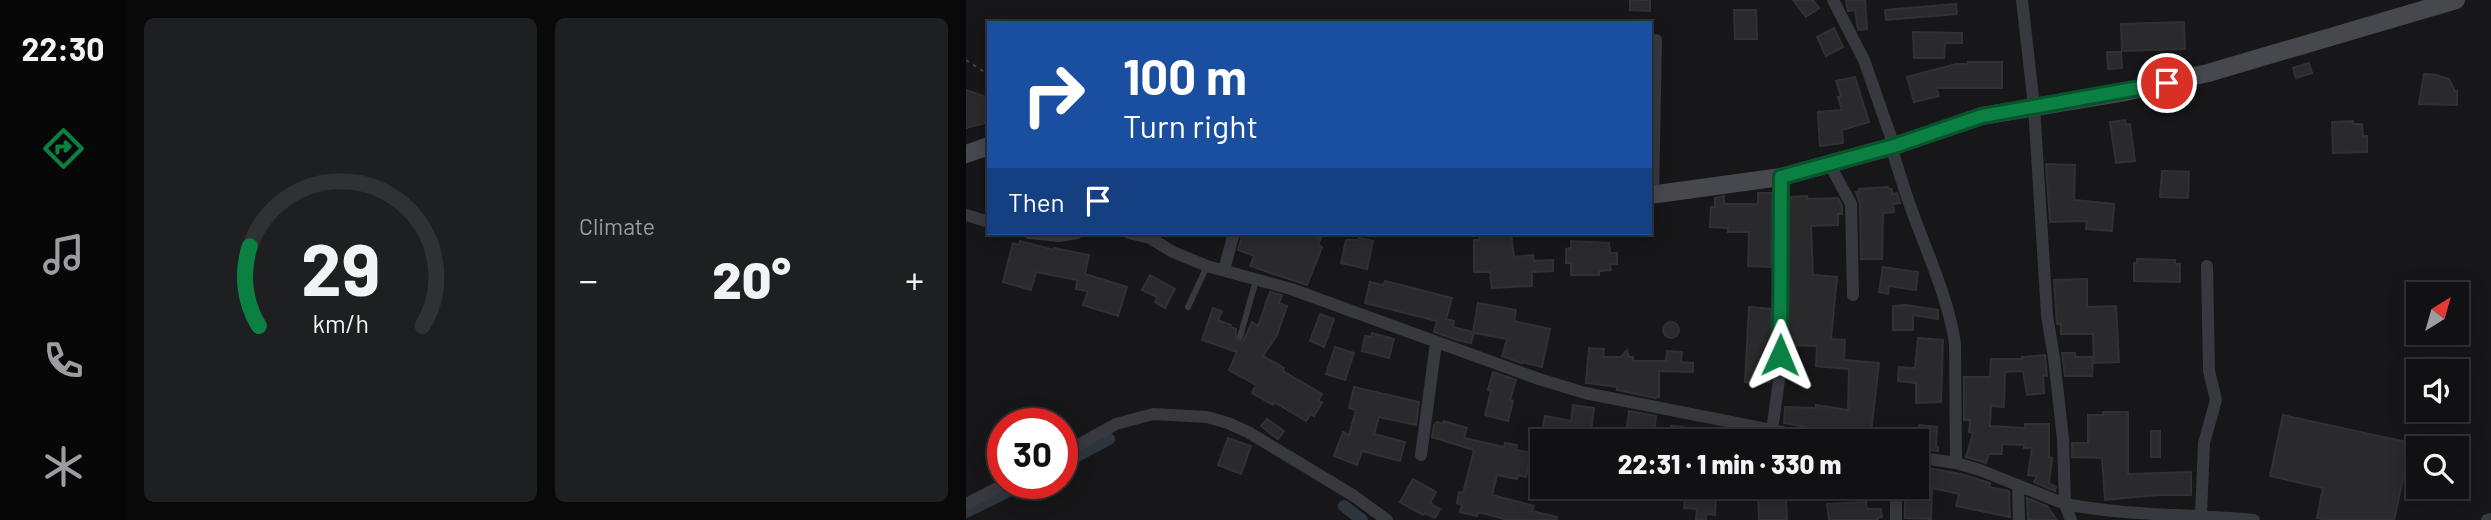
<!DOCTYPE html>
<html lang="en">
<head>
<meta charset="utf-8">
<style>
	:root { --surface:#111113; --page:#1e1f21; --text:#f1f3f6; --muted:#9c9da0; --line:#303133; --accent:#0b8043 }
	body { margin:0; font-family:Barlow,sans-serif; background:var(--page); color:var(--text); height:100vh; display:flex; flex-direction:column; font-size:26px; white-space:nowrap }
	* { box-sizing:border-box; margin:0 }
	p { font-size:23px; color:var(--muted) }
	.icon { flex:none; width:38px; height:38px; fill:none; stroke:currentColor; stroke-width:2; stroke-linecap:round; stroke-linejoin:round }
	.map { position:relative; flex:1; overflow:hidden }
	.drawer { display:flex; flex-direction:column; gap:18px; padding:18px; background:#09090a; width:840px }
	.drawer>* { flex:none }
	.guide { position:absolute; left:21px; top:21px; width:665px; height:214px; border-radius:0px; box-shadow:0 4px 18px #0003,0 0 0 2px var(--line); background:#1a4fa0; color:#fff; overflow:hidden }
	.needle { width:46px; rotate:37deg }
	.tools { position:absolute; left:1440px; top:282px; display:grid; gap:14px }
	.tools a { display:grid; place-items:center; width:63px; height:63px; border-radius:0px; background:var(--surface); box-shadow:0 4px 18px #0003,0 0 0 2px var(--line); font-size:35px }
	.speed { position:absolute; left:21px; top:408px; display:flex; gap:14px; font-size:35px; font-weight:700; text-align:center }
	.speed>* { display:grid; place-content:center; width:91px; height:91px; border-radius:50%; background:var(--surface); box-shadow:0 4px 18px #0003,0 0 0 2px var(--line); line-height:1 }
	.speed .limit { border:10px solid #d22; background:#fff; color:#111 }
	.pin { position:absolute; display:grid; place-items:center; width:60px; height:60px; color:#fff; margin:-30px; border:4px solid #fff; border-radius:50%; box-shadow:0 2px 7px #0007 }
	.me { position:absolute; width:77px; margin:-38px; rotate:1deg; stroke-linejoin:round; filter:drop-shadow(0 0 5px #0008) }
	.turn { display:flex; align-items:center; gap:24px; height:147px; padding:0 21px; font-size:32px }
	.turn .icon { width:91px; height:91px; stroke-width:2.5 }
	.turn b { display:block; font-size:49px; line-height:60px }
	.then { display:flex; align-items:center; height:66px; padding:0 21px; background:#0003; gap:14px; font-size:26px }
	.big { font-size:52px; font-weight:800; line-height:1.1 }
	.drawer .widget { flex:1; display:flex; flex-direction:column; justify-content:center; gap:10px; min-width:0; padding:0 24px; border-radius:10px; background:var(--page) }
	.drawer .dial { align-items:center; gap:0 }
	.dial svg { height:182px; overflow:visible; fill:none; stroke:var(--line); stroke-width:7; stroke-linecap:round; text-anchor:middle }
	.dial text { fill:var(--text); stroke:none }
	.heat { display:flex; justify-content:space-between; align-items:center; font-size:38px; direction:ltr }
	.drawer .tiles { flex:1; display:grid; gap:18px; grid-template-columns:repeat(2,1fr) }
	.trip { position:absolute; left:564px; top:429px; width:399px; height:70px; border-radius:0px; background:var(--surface); box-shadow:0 4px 18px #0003,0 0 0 2px var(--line); font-weight:800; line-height:70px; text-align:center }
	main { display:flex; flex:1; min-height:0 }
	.menu { display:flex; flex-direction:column; width:126px; justify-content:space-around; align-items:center; background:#070708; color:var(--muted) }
	.menu .icon { width:49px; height:49px }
	.menu .on { color:var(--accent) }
	.menu b { font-size:32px; color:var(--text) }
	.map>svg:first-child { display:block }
</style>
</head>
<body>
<main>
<nav class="menu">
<b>22:30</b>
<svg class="icon on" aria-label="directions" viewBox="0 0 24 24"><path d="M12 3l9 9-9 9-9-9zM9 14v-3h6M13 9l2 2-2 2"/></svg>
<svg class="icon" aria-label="music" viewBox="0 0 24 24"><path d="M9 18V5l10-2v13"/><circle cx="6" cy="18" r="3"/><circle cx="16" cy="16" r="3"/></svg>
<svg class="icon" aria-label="phone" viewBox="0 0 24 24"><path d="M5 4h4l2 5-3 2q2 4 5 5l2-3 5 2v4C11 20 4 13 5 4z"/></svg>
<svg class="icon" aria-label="climate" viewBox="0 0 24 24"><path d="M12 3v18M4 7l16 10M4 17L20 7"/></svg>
</nav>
<section class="drawer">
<div class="tiles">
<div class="widget dial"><svg viewBox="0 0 100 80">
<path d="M14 69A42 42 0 1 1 86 69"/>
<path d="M14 69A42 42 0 0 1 10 34" stroke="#0b8043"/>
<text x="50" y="56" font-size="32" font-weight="700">29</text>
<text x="50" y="72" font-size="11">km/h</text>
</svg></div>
<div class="widget"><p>Climate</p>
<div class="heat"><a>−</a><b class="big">20°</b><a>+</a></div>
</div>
</div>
</section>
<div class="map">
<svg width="1525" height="520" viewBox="0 0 1525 520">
	<rect width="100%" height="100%" fill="#171719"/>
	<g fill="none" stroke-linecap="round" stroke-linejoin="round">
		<path stroke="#2e363d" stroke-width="12" d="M96 464 143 439
			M378 506 396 520
			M0 512 59 483"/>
	</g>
	<path fill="#2a2a2d" stroke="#313135" stroke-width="2" d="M664 0H684V11L664 10Z
		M827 0H847L853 8 840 17Z
		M880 0H899L901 29 892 30 889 10 882 11Z
		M990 4 991 14 920 20 919 10Z
		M768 10H790L791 39H769Z
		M1218 22 1219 49 1156 51 1155 24Z
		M868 28 877 47 860 56 851 37Z
		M947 32 996 33V43H979L978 58H948Z
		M1141 52H1155L1156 68 1142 69Z
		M1002 62H1036V88H970L973 96 948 102 941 77 990 64H1002Z
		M1343 63 1346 73 1330 78 1327 68Z
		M1458 74 1471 75 1483 79 1489 91H1491V105L1453 104Z
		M889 77 903 122 876 130 877 143 854 146 852 112 876 110 872 97 875 96 870 81Z
		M0 90 23 98V122L0 128Z
		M1159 120 1160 125 1164 124 1169 161 1150 163 1144 122Z
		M1387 121V124H1396L1397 136H1401V152L1367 153 1366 122Z
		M1080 164 1109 165 1108 200 1148 204 1146 231 1120 229 1121 221 1084 222Z
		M1196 171 1223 172 1222 198 1194 197Z
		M922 187 923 189H926V194L931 193 934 203 927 204 928 212 917 213 916 259H895L894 204 890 192H893V189Z
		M792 193H806L805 267 782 266 783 232H762V228L744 227 745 207H749V198L758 196V204H792Z
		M841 196 842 199 872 198 876 206V214H872V225L845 226 847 275 871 277 865 339 879 340 878 360 913 363 904 441H883L870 437 864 432 818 423 819 407 850 408V405L882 410 883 369 850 366 851 346 822 345 824 197Z
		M277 233H341L355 238 352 245 356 247 341 285 284 266 288 256 272 250Z
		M513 233H545L548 257 567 255 568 261 587 260V271L566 272V286L526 288 524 272H508V240H514Z
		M393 238 407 241 401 269 375 263 380 240H392Z
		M54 241 88 250V248L123 255 119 274 161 287 152 316 117 305 122 291 110 289 111 280 70 272 65 290 37 282 47 243 53 245Z
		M605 241 643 243 644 253H651V264H644L645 270 633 271V275H605V263H600V249L605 248Z
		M1171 259 1209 260V264H1214V282L1168 281V263H1171Z
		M917 267 952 272 950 290 923 286 922 294 913 292Z
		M184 275 209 289 199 308 189 302 191 297 176 290Z
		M1121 279V307L1150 306 1153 362 1128 363 1127 334H1095V324H1091L1088 280Z
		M419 281 486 298 480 319 488 321 487 327 507 332 512 303 550 310 548 321 584 329 576 367 556 362V363L536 356 541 339 508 333 505 343 491 340 468 332 471 321 399 303 404 282 417 285Z
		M304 292 316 295 313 303 321 306 311 335 297 356 318 368 317 371 356 394 352 401 356 403 348 416 345 414 340 421 308 402 307 405 286 393 290 385 263 370 271 352 236 340 247 308 256 311 252 320 265 325 264 327 270 329V340L277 341 286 322 292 326Z
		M940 305 972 310V319L947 315V330H927V306Z
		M783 307 805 309 804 382H779Z
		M354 314 368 319 358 347 344 341Z
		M697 330a8 8 0 1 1 16 0a8 8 0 1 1-16 0Z
		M406 333 428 339 423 358 396 351 399 336 405 337Z
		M952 338 977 340 975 402 950 403V383L932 381 933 367 949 368Z
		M369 347 388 353 379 380 360 374Z
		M623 348 638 349 637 357H655L661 350 663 357H667V361H700L701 351 716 352 715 362 727 363V372L693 371V397L689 398 651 390V387L620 383Z
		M1096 353H1109V357H1127L1126 376H1099Z
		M1079 355 1081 376 1077 375 1078 393 1061 395 1057 371 1039 372 1038 407 1025 406 1024 426 1059 428V424H1083V457L1086 458 1083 483 1090 487 1089 491 1068 482 1071 476 1062 475 1066 448H1058V445L1036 444V454H1023L1020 463 1000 457 1007 433 1003 432 1004 420H998V377H1024L1025 359H1056V357Z
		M527 372 550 380 544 400 547 401 542 421 519 415 525 391 522 390Z
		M388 387 453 402 450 425 413 417 408 434 439 442 434 461 396 451 391 465 368 456 377 432 383 435 390 410 383 408Z
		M607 405 628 408 624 438 596 435 595 441 574 440 579 416 605 421Z
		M663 411 690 416 687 440 672 438 671 441H659Z
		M1137 412H1162V474L1225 472V495H1192L1139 500 1136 458 1106 457V443H1122V415H1137Z
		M1317 415 1445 443 1428 520H1361L1351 518 1357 488 1304 476Z
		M301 419 318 431 312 439 295 426Z
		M478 421 501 428 498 438 538 447 539 443 551 445 550 450 565 453 560 477 552 475 551 479 531 475 526 495 568 506 566 511 591 517 590 520H542L512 512 511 516 494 512 496 505 491 503 493 492 497 493 508 450 466 437 468 425 471 422 477 424Z
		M953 425 971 427 970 446 972 447V451L951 448Z
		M705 426 717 427 716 441H704Z
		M1185 431H1194V457H1185Z
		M262 438 285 446 275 474 252 465Z
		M950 466 995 474 1024 483 1023 487 1043 491 1044 517 990 506 993 494 966 488 965 519 939 518V489H950Z
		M447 479 470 492 464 503 474 509 469 518 459 513 457 515 434 502Z
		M635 486H649L648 498 634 496Z
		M720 486H751L749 515 740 514V520L730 519 731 509 718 508Z
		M803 491V499L820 498 821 520H793L792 492Z
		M1061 498 1081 506 1091 520H1062Z
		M900 502 901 509H915L916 517 912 518V520H863L861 504Z"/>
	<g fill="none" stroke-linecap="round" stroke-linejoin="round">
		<path stroke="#3e4045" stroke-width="2" stroke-dasharray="3.5 5" stroke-linecap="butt" d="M0 60 23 75"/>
		<path stroke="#38393e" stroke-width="6" d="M222 307 241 266
			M274 337 290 280"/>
		<path stroke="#38393e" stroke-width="12" d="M867 0 898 60 928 146
			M1056 0 1068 106 1081 315 1088 358 1097 439 1099 504C1161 516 1225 514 1288 520
			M925 147C933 171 940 196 949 219 964 260 983 301 989 344L990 463
			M863 163 885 204 887 295
			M687 196 690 40
			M0 215 23 222
			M63 233 93 236 111 233
			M163 233 184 238
			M181 233 184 238 207 252 241 266 325 289 573 379 619 393 862 441
			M258 270 268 233
			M806 431 813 380 815 177
			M96 454 150 424 187 414 241 417 262 423 282 432 388 496 421 520
			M455 455 470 343
			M950 457 990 463 1014 470 1099 504 1105 520
			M1052 485 1053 520
			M0 504 41 483
			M1235 515 1238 443 1250 400 1243 371 1241 266
			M930 520V486
			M1521 520 1525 519"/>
		<path stroke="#46484e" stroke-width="18" d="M0 154 23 146
			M684 195 815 177 928 146 1016 116 1159 92 1242 73 1490 0"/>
	</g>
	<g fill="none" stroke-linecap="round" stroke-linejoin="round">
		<defs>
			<path id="route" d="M814 355 815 177 928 146 1016 116 1201 83"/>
		</defs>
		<use href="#route" stroke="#07532c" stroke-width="18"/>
		<use href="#route" stroke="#0b8043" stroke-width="12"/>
	</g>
</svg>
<div class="tools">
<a><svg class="needle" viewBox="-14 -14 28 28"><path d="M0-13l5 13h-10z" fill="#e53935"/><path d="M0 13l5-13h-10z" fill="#9c9da0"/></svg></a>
<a><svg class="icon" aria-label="sound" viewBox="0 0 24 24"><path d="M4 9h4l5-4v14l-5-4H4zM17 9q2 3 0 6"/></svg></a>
<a><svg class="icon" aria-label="search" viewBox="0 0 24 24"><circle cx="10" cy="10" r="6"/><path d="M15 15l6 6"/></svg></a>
</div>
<div class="speed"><div class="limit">30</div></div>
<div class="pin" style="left:1201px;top:83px;background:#d93025"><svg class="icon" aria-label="arrive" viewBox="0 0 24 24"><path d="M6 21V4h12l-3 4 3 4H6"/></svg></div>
<svg class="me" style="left:814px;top:355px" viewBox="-20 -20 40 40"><path d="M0-17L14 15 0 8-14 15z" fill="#0b8043" stroke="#fff" stroke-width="4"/></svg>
<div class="trip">22:31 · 1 min · 330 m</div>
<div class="guide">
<div class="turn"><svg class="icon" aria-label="right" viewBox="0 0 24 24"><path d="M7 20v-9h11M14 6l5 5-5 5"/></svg><div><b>100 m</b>Turn right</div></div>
<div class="then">Then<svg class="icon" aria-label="arrive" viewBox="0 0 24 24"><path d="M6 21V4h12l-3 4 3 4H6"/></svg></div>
</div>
</div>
</main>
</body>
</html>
